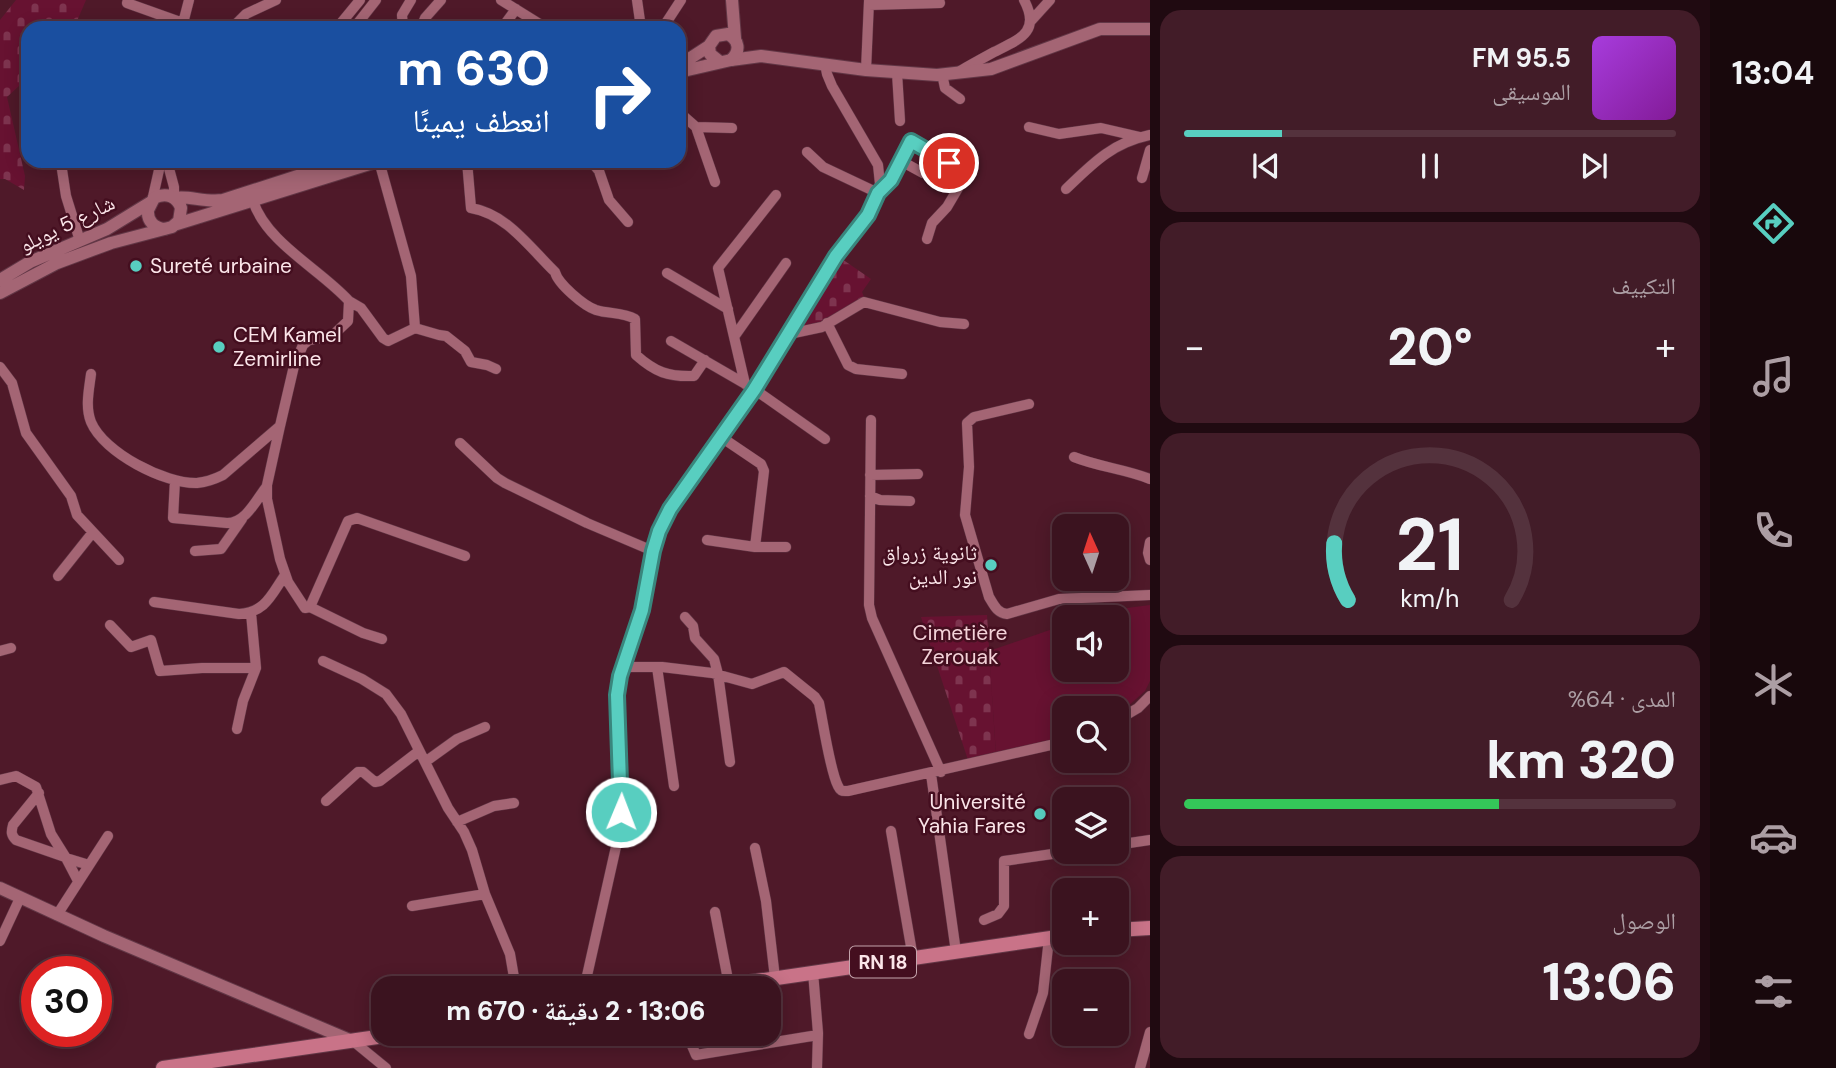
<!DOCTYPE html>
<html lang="ar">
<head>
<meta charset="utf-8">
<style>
	:root { --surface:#3b131f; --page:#421c28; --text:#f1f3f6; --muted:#ac9ea4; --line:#54323d; --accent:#58cec0 }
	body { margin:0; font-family:"DM Sans","Noto Naskh Arabic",sans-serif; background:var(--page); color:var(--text); direction:rtl; height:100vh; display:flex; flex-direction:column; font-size:26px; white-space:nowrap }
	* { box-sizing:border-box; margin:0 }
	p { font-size:23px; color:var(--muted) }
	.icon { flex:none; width:38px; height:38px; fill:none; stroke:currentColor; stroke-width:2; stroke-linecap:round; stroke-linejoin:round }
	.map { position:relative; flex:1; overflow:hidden; direction:ltr }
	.details { display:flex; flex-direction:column; gap:10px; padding:10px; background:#200a11; width:560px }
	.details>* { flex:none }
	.top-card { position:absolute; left:21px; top:21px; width:665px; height:147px; border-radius:21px; box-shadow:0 4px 18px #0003,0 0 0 2px var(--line); direction:rtl; background:#1a4fa0; color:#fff; overflow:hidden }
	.needle { width:46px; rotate:357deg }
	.tools { position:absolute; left:1052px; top:514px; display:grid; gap:14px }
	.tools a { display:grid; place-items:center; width:77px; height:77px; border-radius:14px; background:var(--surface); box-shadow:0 4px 18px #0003,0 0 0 2px var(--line); font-size:35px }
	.speed { position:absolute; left:21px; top:956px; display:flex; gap:14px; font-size:35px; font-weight:700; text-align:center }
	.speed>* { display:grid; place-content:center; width:91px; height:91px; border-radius:50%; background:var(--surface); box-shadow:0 4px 18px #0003,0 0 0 2px var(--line); line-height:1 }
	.speed .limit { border:10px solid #d22; background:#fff; color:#111 }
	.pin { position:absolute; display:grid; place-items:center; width:60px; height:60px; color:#fff; margin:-30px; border:4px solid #fff; border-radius:50%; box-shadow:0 2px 7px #0007 }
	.me { position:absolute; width:77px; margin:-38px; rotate:1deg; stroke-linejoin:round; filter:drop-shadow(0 0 5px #0008) }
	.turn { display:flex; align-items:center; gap:24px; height:147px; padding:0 21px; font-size:32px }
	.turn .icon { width:91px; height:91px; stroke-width:2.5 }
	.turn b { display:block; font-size:49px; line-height:60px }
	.big { font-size:52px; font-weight:800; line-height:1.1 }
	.details .widget { flex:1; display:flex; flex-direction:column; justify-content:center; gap:10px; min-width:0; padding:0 24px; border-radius:21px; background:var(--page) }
	.details .dial { align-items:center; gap:0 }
	.dial svg { height:182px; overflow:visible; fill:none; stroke:var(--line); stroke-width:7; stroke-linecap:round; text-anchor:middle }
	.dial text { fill:var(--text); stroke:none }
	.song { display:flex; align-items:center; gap:21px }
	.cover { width:84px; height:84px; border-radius:10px; background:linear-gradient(135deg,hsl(280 70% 55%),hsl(290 70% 35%)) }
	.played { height:7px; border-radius:4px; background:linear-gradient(90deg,var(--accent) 20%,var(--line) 20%) }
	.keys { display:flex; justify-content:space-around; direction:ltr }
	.heat { display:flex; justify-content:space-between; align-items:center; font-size:38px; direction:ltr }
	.charge { height:10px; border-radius:5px; background:linear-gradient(90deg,#34c759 64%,var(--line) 0) }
	.trip { position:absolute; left:371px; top:976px; width:410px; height:70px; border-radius:21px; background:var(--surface); box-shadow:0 4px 18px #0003,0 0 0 2px var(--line); font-weight:800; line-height:70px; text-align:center; direction:rtl }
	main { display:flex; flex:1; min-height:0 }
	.menu { display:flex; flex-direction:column; width:126px; justify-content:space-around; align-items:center; background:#18080c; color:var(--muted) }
	.menu .icon { width:49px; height:49px }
	.menu .on { color:var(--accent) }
	.menu b { font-size:32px; color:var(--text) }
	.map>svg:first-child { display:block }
</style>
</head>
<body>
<main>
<nav class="menu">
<b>13:04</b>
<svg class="icon on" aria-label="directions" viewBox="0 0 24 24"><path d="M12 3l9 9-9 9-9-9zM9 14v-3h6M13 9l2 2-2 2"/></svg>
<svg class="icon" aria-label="music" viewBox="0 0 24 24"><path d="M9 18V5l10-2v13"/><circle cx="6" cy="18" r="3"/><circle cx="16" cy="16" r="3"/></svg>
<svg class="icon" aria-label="phone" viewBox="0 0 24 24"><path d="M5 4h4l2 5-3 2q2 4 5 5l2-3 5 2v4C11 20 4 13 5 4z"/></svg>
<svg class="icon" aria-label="climate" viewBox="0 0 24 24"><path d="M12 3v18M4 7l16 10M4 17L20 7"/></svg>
<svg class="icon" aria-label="car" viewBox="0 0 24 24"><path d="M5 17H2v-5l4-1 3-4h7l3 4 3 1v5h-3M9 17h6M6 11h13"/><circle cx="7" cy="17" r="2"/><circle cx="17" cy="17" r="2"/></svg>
<svg class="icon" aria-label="filters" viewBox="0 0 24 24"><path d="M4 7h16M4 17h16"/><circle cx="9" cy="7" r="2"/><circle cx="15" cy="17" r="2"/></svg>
</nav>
<section class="details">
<div class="widget">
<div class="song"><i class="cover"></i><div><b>95.5 FM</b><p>الموسيقى</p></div></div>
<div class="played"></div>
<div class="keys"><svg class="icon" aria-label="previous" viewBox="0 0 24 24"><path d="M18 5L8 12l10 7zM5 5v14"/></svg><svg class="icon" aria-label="pause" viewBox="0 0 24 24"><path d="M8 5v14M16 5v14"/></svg><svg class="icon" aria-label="next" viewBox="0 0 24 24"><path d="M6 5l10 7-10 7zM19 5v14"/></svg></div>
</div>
<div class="widget"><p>التكييف</p>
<div class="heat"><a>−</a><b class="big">20°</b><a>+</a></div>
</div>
<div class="widget dial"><svg viewBox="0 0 100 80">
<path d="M14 69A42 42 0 1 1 86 69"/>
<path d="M14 69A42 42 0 0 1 8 44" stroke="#58cec0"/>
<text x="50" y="56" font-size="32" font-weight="700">21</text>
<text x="50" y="72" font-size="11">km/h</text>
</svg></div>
<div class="widget"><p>المدى · 64%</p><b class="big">320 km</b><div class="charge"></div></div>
<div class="widget"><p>الوصول</p><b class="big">13:06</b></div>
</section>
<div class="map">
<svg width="1150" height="1068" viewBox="0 0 1150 1068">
	<defs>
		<pattern id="cemetery-stones" width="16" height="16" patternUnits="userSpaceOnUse" patternTransform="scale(1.75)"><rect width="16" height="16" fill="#671231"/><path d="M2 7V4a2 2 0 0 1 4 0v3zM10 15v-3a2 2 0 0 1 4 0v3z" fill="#7e344f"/></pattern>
	</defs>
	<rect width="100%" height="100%" fill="#4f1929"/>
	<path fill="url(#cemetery-stones)" d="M16 0H86L74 28H28V81L20 85 7 97 25 176 24 190 5 179H0V20Z
		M839 257 871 279 862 292 864 297 820 323 801 328 798 326Z
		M987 615 996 755 968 760 921 617Z"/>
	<path fill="#671231" d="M1150 605V681L1145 691 1117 716 1116 709H1064V737L996 755 989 651 1064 625V670H1116V618H1084L1103 611Z"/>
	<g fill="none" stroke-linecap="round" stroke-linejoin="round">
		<defs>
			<path id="minor" d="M128 0 127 3 183 23
				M501 0 546 28
				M637 0 641 28
				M869 5 940 3 939 0
				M1030 22 1050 0
				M666 23 681 0
				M182 27 189 0
				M232 28 246 14 276 0
				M337 28 360 0
				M354 28 376 0
				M403 28 402 15 411 0
				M421 28 425 18 441 0
				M502 28 516 9
				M866 70 869 1
				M960 71C972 64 983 58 994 52 1020 39 1041 32 1024 0
				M897 73 900 121
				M942 74 945 88 960 99
				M679 112 696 127 732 128
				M696 127 715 182
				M1029 127 1059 134 1101 128 1140 137
				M807 152 823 167 878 193 891 180 911 141 967 173 947 207 932 223 927 239
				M167 161 174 187V197
				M379 161 411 276 415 328
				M467 161 471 208C507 214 530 248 555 272 558 284 584 306 596 310 609 314 623 312 635 319L636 355C655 372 668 377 694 376L705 360
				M591 161 599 171 609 200 628 222
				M901 161 923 173
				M61 163 66 196 80 241
				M1142 178 1150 150
				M1066 189C1093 163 1112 143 1150 135
				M152 201 161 161
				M667 273 728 309
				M349 301 361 308 383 338 388 341 415 328 439 335 446 336 465 351 471 362 487 365 496 369
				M827 323 848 365 856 369 902 374
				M789 334 822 327 864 302 940 322 964 324
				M734 337 786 263
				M671 341 754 389 825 439
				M0 367 12 383 26 433 71 496 77 515 119 560
				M91 374C89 390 85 407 91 422 104 453 165 484 197 483 207 482 215 479 223 475L280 426 294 366 303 345 309 340 332 336 348 321 349 301C320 269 267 243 253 201
				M745 384 718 268 776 195
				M1029 404 974 417 967 423 969 467 965 515 989 597C994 605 997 613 1007 614L1059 599 1150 595
				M871 420 869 605 872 618 941 772
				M280 426 267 485V499L280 559 288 582 305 608 310 607 348 521 357 518 465 556
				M721 437 761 464 764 471 755 547
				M460 443 497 478 505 483 587 523 653 551
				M1074 457C1099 467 1125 469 1150 479
				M870 475 918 474
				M175 480 173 518 227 523C246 523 256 500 267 486
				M870 496 880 500 910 501
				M707 540 755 547H786
				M1150 542 1148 553 1150 560
				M195 551 221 549 242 519
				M58 576 93 532
				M154 602 239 614C266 612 271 595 285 575
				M310 607 363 633 382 639
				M685 617 693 626 695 638 714 659 718 674 730 762
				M110 625 131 647 151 640 160 671 202 668H256
				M0 651 11 648
				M323 661 362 679 386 694 401 714 448 808 464 832 472 850 485 894 510 954 516 989
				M624 667H662L712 673 752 684 784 672 815 697 819 703C823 722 830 771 838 786 841 792 842 791 848 791L1064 742
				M657 667 674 786
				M1116 721 1138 708 1150 696
				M237 729 243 701 256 668 251 613
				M425 762 457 739 485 727
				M931 774 956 952
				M0 780 16 776 36 787 51 834 66 858
				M39 793 13 825C11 832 11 835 16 840L65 857
				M326 801 358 772H363L375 782 380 781 419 751
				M457 822 494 806 514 803
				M891 831 913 958
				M1116 845 1150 840
				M755 848 766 901 775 978
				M78 881 66 858 89 865
				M412 906 485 894
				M715 912 729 985
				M57 915 108 836
				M984 920 998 914 1004 906V861L1066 852
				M0 941 20 898
				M813 972 818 1033 817 1068
				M584 989 620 829 622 796 617 695 620 676 642 610 653 551 659 531 694 472 754 389 836 256 868 215 880 184 878 165 832 86 827 74 825 64
				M687 1034 696 1055 818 1035
				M1029 1034 1043 993 1049 938
				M353 1041 386 1068
				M1140 1068 1150 1032"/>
			<path id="tertiary" d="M731 60 761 56 866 70 937 75 991 69 1100 29H1150
				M0 888 104 936 352 1041"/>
			<path id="secondary" d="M732 0 735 38
				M679 63 689 59 709 46
				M679 72 731 60C741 51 739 40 728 34L716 36 709 46 710 54 720 62
				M175 198C188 195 205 203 223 200L344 161
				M177 224 379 161
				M0 280 30 262 107 229 151 202
				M0 293 57 263 111 243 172 227 179 221 181 208C177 196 166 192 154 198L148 210C147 221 154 228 165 229"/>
			<path id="primary" d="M1116 930 1150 928
				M702 989 1064 936
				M163 1068 398 1034"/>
		</defs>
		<use href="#minor" stroke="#623746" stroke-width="11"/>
		<use href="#tertiary" stroke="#623746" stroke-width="14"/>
		<use href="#secondary" stroke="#623746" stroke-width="14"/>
		<use href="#primary" stroke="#623746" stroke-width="16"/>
		<use href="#minor" stroke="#a46574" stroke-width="10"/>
		<use href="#tertiary" stroke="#a46574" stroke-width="12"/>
		<use href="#secondary" stroke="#a46574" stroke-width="12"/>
		<use href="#primary" stroke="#c97388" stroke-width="14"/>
	</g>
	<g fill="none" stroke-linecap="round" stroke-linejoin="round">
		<defs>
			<path id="route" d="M621 812 617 695 620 676 642 610 653 551 659 531 670 509 754 390 836 256 868 215 878 193 891 180 911 141 949 163"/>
		</defs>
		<use href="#route" stroke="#39867d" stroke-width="18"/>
		<use href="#route" stroke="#58cec0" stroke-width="12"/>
	</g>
	<g fill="#58cec0" stroke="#440e1f" stroke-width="2.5">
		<circle cx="136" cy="266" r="7"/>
		<circle cx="219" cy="347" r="7"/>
		<circle cx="991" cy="565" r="7"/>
		<circle cx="1040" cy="814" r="7"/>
	</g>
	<g text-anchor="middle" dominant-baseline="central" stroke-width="5" stroke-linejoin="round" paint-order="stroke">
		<rect fill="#440e1f" stroke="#c4a4ac" stroke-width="2" x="850" y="946.5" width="66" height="31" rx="5"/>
		<g font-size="19" font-weight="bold" fill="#fbe5e9">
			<text x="883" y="962">RN 18</text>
		</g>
		<g font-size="21" fill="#fbe5e9" stroke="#440e1f">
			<text transform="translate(67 224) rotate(-26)">شارع 5 يويلو</text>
		</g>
		<g font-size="21" fill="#fbe5e9" stroke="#440e1f" text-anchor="start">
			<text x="150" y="266">Sureté urbaine</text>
			<text x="233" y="335">CEM Kamel<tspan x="233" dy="24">Zemirline</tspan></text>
			<text x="977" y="553" text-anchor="end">ثانوية زرواق<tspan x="977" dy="24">نور الدين</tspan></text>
			<text x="1026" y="802" text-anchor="end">Université<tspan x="1026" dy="24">Yahia Fares</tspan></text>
		</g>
		<g font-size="21" fill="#f3d2d8" stroke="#440e1f">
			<text x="960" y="633">Cimetière<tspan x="960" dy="24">Zerouak</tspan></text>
		</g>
	</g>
</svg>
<div class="tools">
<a><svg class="needle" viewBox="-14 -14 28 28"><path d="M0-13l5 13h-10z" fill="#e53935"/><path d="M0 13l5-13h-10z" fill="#ac9ea4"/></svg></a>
<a><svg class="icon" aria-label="sound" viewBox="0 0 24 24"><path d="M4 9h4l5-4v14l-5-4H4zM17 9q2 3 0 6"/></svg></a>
<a><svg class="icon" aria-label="search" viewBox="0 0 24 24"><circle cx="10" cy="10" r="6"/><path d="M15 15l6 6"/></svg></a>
<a><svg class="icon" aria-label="layers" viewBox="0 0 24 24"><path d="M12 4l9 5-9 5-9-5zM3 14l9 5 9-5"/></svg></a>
<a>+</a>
<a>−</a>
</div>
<div class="speed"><div class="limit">30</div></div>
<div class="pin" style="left:949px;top:163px;background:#d93025"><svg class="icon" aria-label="arrive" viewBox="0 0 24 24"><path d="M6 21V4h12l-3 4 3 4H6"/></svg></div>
<svg class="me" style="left:621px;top:812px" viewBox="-20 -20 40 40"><circle r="17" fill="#58cec0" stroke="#fff" stroke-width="3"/><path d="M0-11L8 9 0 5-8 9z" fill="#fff"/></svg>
<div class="trip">13:06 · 2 دقيقة · 670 m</div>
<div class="top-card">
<div class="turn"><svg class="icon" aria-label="right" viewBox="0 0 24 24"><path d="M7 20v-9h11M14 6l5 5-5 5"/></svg><div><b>630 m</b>انعطف يمينًا</div></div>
</div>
</div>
</main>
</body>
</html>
